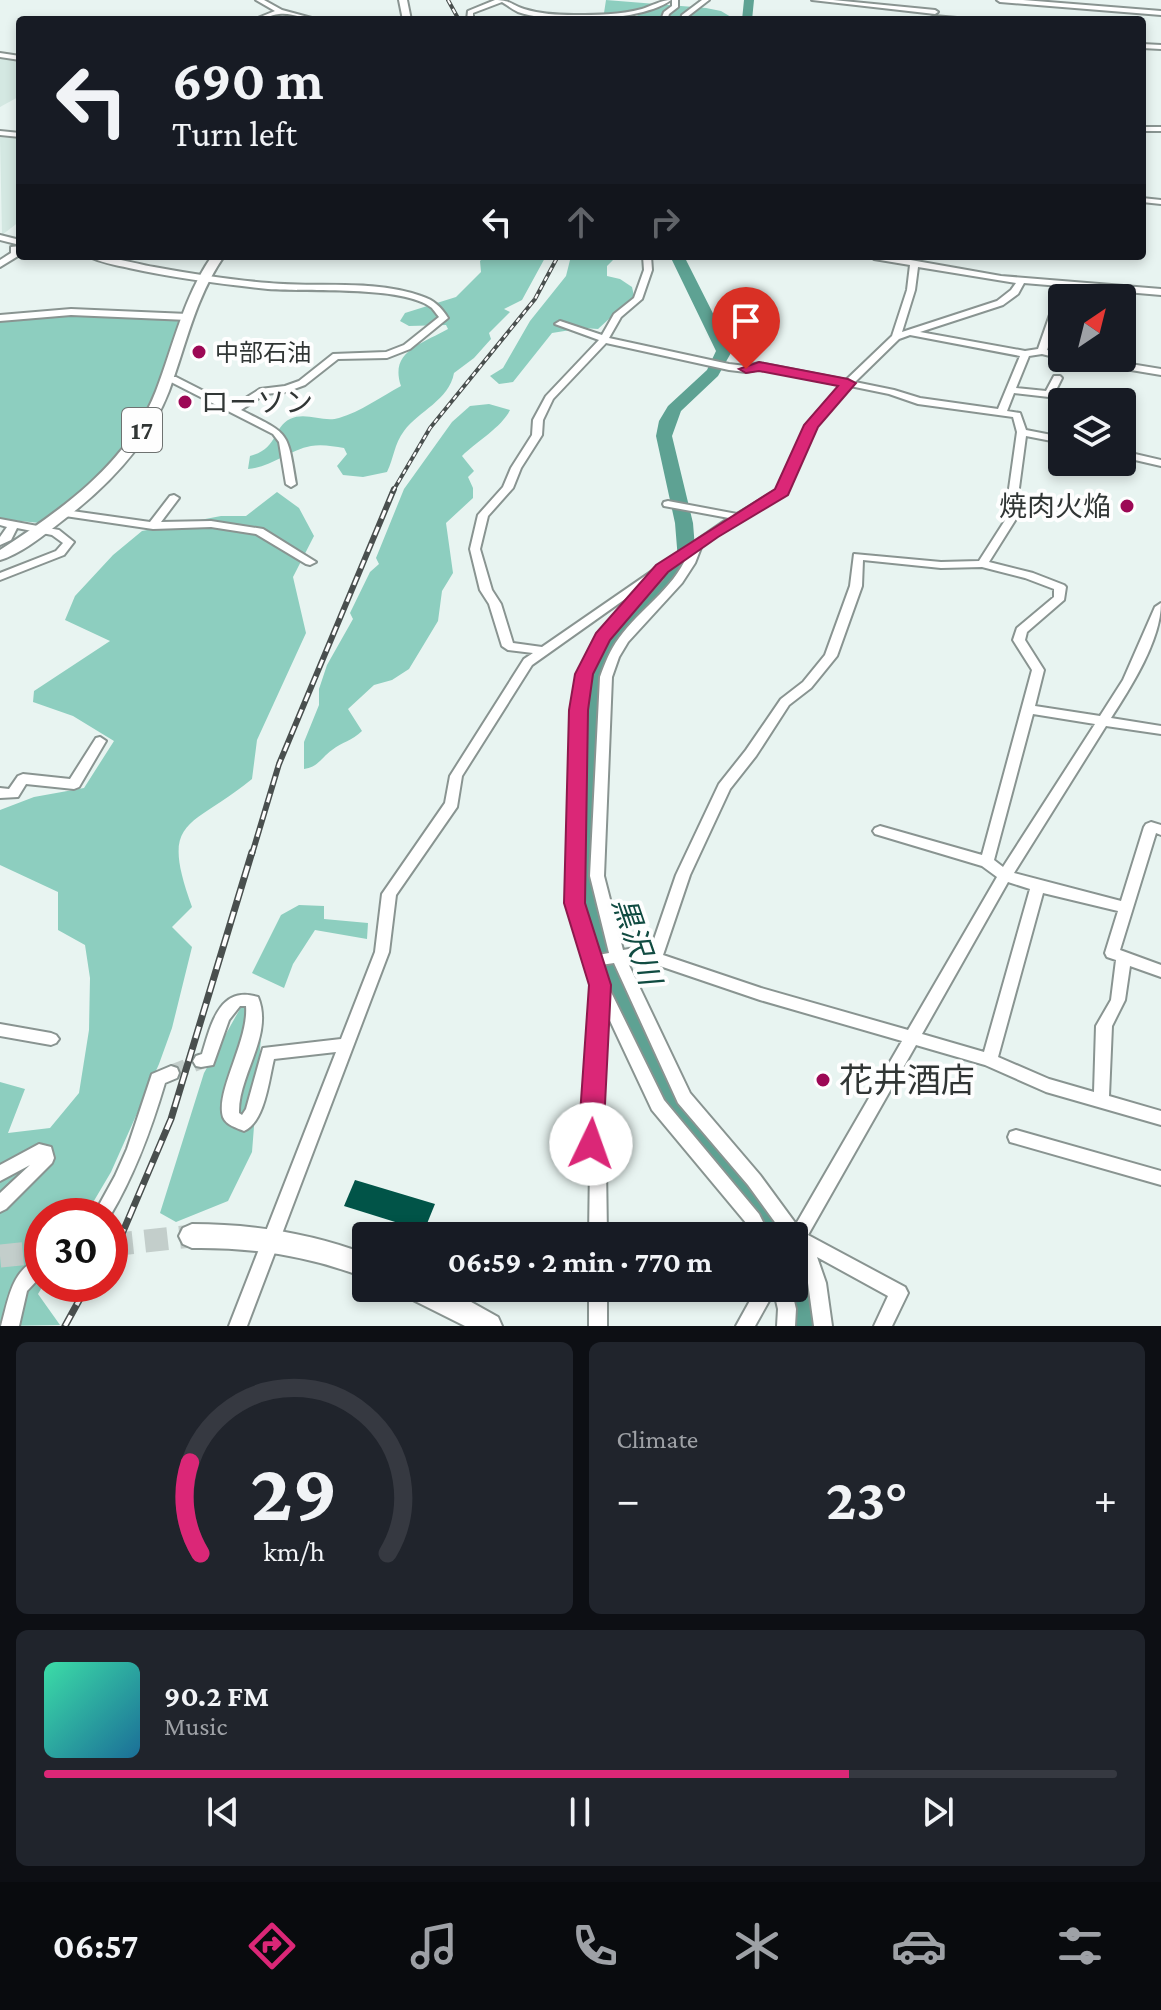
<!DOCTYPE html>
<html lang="en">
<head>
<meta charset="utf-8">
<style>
	:root { --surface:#171b24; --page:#20242c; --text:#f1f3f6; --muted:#9ea1a6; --line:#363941; --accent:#db2777 }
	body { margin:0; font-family:"Crimson Pro","Noto Sans JP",serif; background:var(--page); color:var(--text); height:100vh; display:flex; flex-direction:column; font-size:30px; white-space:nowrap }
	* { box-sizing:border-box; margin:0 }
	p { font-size:26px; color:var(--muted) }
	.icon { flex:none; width:44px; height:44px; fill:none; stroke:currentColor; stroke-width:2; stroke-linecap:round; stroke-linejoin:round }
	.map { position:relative; height:1326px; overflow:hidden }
	.sheet { display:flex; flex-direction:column; gap:16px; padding:16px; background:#0d0f14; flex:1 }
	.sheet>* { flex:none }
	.top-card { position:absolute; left:16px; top:16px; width:1130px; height:244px; border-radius:8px; box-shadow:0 4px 12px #0003; background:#171b24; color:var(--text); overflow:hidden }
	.needle { width:52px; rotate:35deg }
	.fabs { position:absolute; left:1048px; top:284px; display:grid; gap:16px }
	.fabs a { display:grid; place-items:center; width:88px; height:88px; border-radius:8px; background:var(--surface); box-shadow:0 4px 12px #0003; font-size:40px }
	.speed { position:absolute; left:24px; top:1198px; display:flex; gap:16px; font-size:40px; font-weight:700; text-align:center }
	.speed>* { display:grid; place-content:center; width:104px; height:104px; border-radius:50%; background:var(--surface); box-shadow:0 4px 12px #0003; line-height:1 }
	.speed .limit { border:12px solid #d22; background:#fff; color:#111 }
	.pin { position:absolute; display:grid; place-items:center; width:68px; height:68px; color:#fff; margin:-82px -34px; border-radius:50% 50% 50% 0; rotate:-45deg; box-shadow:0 0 8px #0007 }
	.pin .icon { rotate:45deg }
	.me { position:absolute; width:88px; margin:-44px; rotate:3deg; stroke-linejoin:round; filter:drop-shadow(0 0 6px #0008) }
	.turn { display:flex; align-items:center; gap:28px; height:168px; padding:0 24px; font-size:36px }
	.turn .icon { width:104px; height:104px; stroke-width:2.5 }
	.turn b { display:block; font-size:56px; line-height:68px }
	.lanes { display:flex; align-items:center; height:76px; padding:0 24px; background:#0003; justify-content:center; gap:40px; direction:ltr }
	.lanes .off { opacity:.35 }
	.big { font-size:60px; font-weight:700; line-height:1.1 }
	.sheet .widget { flex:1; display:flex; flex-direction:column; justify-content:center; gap:12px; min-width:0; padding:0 28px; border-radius:12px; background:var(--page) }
	.sheet .dial { align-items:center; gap:0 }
	.dial svg { height:208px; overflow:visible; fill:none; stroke:var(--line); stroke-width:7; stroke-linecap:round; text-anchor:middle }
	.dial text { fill:var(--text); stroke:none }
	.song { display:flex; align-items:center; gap:24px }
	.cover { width:96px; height:96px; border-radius:12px; background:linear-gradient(135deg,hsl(160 70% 55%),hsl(200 70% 35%)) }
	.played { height:8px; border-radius:4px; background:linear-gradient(90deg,var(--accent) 75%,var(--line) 75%) }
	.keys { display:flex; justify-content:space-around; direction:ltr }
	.heat { display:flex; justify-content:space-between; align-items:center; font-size:44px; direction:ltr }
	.sheet .tiles { flex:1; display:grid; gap:16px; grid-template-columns:1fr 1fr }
	.widget:last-child { grid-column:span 2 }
	.trip { position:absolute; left:352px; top:1222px; width:456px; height:80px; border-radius:8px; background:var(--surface); box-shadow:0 4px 12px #0003; font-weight:700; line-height:80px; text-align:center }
	.tabs { display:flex; height:128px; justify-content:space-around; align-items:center; background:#090b0e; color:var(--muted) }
	.tabs .icon { width:56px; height:56px }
	.tabs .on { color:var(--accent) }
	.tabs b { font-size:36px; color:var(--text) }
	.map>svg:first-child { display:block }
</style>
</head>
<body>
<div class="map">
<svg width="1161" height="1326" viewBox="0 0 1161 1326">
	<rect width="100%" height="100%" fill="#e8f4f1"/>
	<path fill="#d4e8e2" d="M0 56 20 59V96L0 107Z
		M0 137 20 139V221L2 235Z"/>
	<path fill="#8dcebf" d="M606 0 706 8 721 11 736 20H644L634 13H604Z
		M485 256H546L522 300 504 309 510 312 489 333 491 339 474 358 454 373C449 400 419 411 404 431 394 444 394 458 387 472L363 477 343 475 337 466 347 454 344 448C333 446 321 444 311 446 289 450 272 467 248 469L250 456C278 449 273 427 290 419 306 411 323 423 339 418 360 412 382 396 401 386 389 351 422 344 448 329L446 325 409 326 400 321 405 313 456 297 481 272 480 261Z
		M571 256H628L613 260 607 266V276L620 279 632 287 634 296 598 329 583 328 552 333 513 382 499 384 490 376 503 368 530 321 566 276Z
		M47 313 183 319C173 348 165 379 152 408 134 452 79 496 40 523L0 519V320Z
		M489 404 510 410C502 427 476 442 462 456L474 471 468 477 473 488V498L446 523 453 573 442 591 438 621 409 669 392 680 374 685 348 709 362 731C352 741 342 742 332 750 321 758 318 767 304 769V742L319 705V689L327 665 353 619 350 613 370 572 379 564 376 558 404 489 452 422 470 406Z
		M277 492 299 508 314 536 293 577 306 633 257 740 252 779C190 830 159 816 192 907L172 927 192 947 172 1028 159 1064 111 1172 85 1216H42L44 1284 38 1294 60 1325 0 1326V1082L25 1089 8 1133 50 1128 79 1093 89 1030 90 978 85 945 58 930V892L0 865V810L34 797 84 788 114 741 73 716 33 702 34 691 110 641 65 620 75 596 113 555 142 531 221 516H246Z
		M299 905 324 906V919L368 923 367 939 315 930 293 964 284 988 252 973 281 915Z
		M241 1007 263 1012 252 1152 228 1201 176 1222 160 1213 204 1073Z"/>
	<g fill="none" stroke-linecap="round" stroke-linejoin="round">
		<path fill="#5ea293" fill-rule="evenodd" d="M744 0H754L752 20H742Z
			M670 256H684L732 351 718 376 681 411 672 436 693 523 696 561 612 656 606 675 600 903 636 999 691 1105 748 1171 792 1236H761L728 1189 673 1121 612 999 576 903 586 675 596 650 678 560 675 523 656 436 659 421 668 406 707 370 716 351Z
			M794 1253 804 1257 819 1285 822 1326H792L790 1288H794Z"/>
	</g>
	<path fill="#015448" d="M355 1180 435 1204 424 1231 344 1206Z"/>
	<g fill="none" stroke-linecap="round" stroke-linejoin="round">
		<path stroke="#c3cecb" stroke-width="16" stroke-dasharray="16 8" stroke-linecap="butt" d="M171 1073 201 1061"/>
		<path stroke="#c3cecb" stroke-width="23" stroke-dasharray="23 12" stroke-linecap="butt" d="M110 1245 192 1236
			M0 1256 42 1252"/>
		<defs>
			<path id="minor" d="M256 0H264L282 10 319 20C306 20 291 12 279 14 270 15 263 20 253 20L275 11Z
				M495 0C511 0 511 5 524 9 540 14 557 15 574 15 596 15 620 15 642 9 652 6 661 0 671 0 641 22 553 24 518 12 512 9 507 5 502 2L473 13V20H467L468 11Z
				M672 0H678V7L669 14 667 20H661L664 12 672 6Z
				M702 0H709L687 17V20H681L682 15Z
				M812 0H833L935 10 938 12 935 14Z
				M997 0H1023L1161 11V15L1000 2Z
				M934 16 957 18 960 20 932 19V17Z
				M1142 44 1161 45V49L1142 48Z
				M0 53 20 56V60L0 57Z
				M1142 127H1161V131H1142Z
				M0 131 20 133V137L0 135Z
				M1142 198 1161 200V204L1142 202Z
				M0 235 20 240V245L0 240Z
				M20 246 18 256 0 267V260L11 253V247Z
				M88 256C110 256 132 263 154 267 192 274 230 280 269 283 318 288 373 279 421 296 434 300 441 307 448 318L410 349 387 358 338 359 305 385 286 392 265 394 241 410C290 435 287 430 296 484L291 487 286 484 279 442 273 434 171 382 163 381V377H176L233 406 260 389 285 386 299 381 333 354 386 352 404 345 439 317C439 317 432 308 432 308 404 285 306 292 268 289 222 284 174 278 129 268 115 265 99 262 88 256Z
				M643 256H651L652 270 642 299 621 317 609 338 729 364 746 366 759 363 846 380 892 336 907 290 910 265 874 259 870 256H888L1001 276 1161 289V295L1068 287 1065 298H1062V306L1047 350 1062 353V358H1065L1062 359 1042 354 1029 356 1016 388 1046 391 1054 376H1060L1062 378 1054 394 1049 397 1014 393 1007 411 1020 413 1026 430 1062 437V443L1026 436 1017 503 1021 511 989 562 1033 573 1064 585 1066 587 1064 600 1027 632 1025 640 1044 670 1035 706 1100 716 1123 680 1155 607 1161 603C1161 640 1131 687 1111 718L1161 726V734L1106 726 1014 873 1121 901 1144 827 1146 824 1151 822 1161 825V835L1156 833 1120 950 1161 965V977L1130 966 1125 1000 1112 1026 1109 1096 1161 1111V1125L1046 1092 985 1065 916 1045 808 1235 905 1287 908 1293 892 1326H874L888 1296 817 1257 826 1283 832 1326H814L808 1283 803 1266 794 1249V1236H785L748 1185 678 1103 614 963 601 965 607 984 664 1100 759 1214 770 1236H752L747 1224 652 1110 606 1012 599 1144 606 1165 607 1236H589L590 1165 583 1144 593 985 568 903 573 710 578 674 597 637 642 587 532 665 462 776 457 807 396 895 389 952 247 1326H229L336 1052 274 1059C269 1079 265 1122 244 1131 237 1128 226 1125 223 1117 215 1092 249 1040 246 1006H240L229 1020 213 1065 201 1067 196 1066 193 1061 196 1056 202 1054C211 1025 219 985 258 997 274 1035 238 1075 239 1113L242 1115 246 1109 263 1048 341 1039 375 952 382 894 445 803 450 776 524 659 533 653 508 650 502 646 489 604 480 590 470 549 478 515 503 487 511 468 532 435 533 420 546 396 599 340 555 324 560 321 602 335 614 314 634 298 644 270ZM918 267 1016 283 1011 290 997 301 902 332 915 290ZM1024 283 1060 286 1038 349 1025 351 920 332 1003 305 1018 294ZM910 335 1020 356 998 409 920 398 894 390 855 382 899 339ZM606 343 729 370 746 372 759 369 841 385 806 425 778 489 737 514 668 501 664 502 663 504 664 506 729 518 542 647 513 643 501 604 492 590 480 549 488 516 513 488 521 468 542 435 543 420 553 399ZM850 386 889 394 918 404 1013 417 1017 432 1007 503 1011 511 979 561 941 562 854 554 850 586 825 655 803 682 781 699 746 750 719 784 676 875 650 951 635 948 623 950 604 876 612 677 619 657 628 642 682 583 695 563 702 545 786 493 816 426ZM687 556C673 589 640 609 619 638 610 650 605 663 600 677L590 876 609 953 598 955 582 903 585 710 590 674 608 639 660 581 662 579 658 576ZM863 560 941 568 982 567 1025 578 1054 589V597L1017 628 1013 640 1032 670 982 855 880 826 875 828 873 831 875 834 982 866 997 877 908 1030 761 988 663 955 690 875 730 789 756 756 789 705 811 688 837 656 862 586ZM1033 714 1095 724 1003 867 994 860ZM1008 882 1030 889 984 1052 922 1034ZM1043 893 1118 911 1105 953 1107 957 1116 960 1111 1000 1096 1026 1094 1092 1049 1079 998 1057ZM635 960 654 964 760 1000 902 1041 796 1224 760 1175 690 1093 627 961Z
				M71 309 188 314 192 317 188 320 71 315 0 321V315Z
				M1072 358H1094L1161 369V375L1077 361Z
				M1122 451 1161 460V466L1122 457Z
				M174 495 179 498 161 522 211 521 263 529 316 562 310 565 306 564 256 534 211 527 153 529 65 516 60 513 65 510 150 522 170 496Z
				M0 519 59 530 74 542 64 555 0 580V573L56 551 63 543 52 535 17 528 11 540 0 545V537L7 527 0 525Z
				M100 737 106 741 79 787 74 789 26 784 18 797 0 798V788L9 789 18 776 23 774 70 779 96 738Z
				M0 1024 51 1033 56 1035 59 1039 56 1043 51 1045 0 1036Z
				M171 1066 177 1068 179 1073 177 1078 165 1083C151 1130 135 1174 110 1216H93L115 1176 127 1149 152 1074Z
				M1016 1130 1161 1171V1185L1010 1142 1008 1137 1010 1132Z
				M39 1144 51 1147 54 1158 52 1163 6 1209 0 1212V1193L30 1165 0 1181V1165Z
				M42 1257V1275L27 1291 19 1326H1C9 1298 11 1269 42 1257Z
				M589 1288H607V1326H589Z
				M757 1288H791L796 1309 795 1326H777L778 1309 774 1292 755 1326H736Z"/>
			<path id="major" d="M399 0H407L411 20H403Z
				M212 256H224C195 298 186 345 169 391 148 445 107 487 62 521 44 535 21 554 0 560V550C63 509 128 463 156 391 174 344 183 298 212 256Z"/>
			<path id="highway" d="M192 1224C252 1224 310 1233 366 1254V1278C310 1256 252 1247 192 1248L183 1244 179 1236 183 1228Z
				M403 1288H446L498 1317 502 1326H465L407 1297Z"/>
		</defs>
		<use href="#minor" stroke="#899491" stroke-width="4"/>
		<use href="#major" stroke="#899491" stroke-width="4"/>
		<use href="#highway" stroke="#899491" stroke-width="4"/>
		<use href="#minor" fill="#fff" fill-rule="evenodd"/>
		<use href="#major" fill="#fff" fill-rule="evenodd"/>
		<use href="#highway" fill="#fff" fill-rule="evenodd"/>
		<defs>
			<path id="rail-far2" d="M448 0 459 20
				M393 491 430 428 535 299 558 256"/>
			<path id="rail-far1" d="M252 854 279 764 394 489"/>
			<path id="rail" d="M110 1262 171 1119 252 852
				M65 1326 88 1284"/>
		</defs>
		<use href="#rail-far2" stroke="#494f4e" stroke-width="4"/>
		<use href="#rail-far1" stroke="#494f4e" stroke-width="6"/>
		<use href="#rail" stroke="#494f4e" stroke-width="7"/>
		<use href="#rail-far2" stroke="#fefefe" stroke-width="2" stroke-dasharray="5" stroke-linecap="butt"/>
		<use href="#rail-far1" stroke="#fefefe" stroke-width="3" stroke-dasharray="9" stroke-linecap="butt"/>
		<use href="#rail" stroke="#fefefe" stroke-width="4" stroke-dasharray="12" stroke-linecap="butt"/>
	</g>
	<path fill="#db2777" stroke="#8e194d" stroke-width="2" d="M759 362 848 379 856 383 818 427 788 495 718 537 668 572 610 640 593 674 588 710 585 903 611 985 603 1144 599 1152 591 1155 582 1152 578 1144 589 985 564 903 569 710 575 674 596 633 656 565 775 489 804 425 838 386 759 371 746 373 739 369Z"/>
	<g fill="#9c0855" stroke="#fefefe" stroke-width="3">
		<circle cx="199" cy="352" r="8"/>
		<circle cx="185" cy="402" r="8"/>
		<circle cx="1127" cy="506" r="8"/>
		<circle cx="823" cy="1080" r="8"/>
	</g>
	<g text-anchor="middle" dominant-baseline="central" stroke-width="8" stroke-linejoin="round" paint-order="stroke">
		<g font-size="24" fill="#313635" stroke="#fefefe" text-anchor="start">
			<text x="215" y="352">中部石油</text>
		</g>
		<rect fill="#fefefe" stroke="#6e7271" stroke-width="2" x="122" y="408" width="40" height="44" rx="6"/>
		<g font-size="26" font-weight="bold" fill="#313635">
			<text x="142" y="430">17</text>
		</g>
		<g font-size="28" fill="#313635" stroke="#fefefe" text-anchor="start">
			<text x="201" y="402">ローソン</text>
			<text x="1111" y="506" text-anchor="end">焼肉火焔</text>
		</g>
		<g font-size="30" font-style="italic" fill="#104b41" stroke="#fefefe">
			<text transform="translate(637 941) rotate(71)">黒沢川</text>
		</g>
		<g font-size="34" fill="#313635" stroke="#fefefe" text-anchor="start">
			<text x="839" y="1080">花井酒店</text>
		</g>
	</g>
</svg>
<div class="fabs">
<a><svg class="needle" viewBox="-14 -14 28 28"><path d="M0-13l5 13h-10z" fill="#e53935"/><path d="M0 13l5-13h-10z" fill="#9ea1a6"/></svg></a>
<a><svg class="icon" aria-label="layers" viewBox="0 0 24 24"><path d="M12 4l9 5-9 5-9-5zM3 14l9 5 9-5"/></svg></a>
</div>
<div class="speed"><div class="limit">30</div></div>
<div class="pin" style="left:746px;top:369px;background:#d93025"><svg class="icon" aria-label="arrive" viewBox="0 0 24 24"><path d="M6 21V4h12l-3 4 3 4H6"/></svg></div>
<svg class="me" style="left:591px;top:1144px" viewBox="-20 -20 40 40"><circle r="19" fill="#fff"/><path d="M0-13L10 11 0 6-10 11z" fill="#db2777"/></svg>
<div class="trip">06:59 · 2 min · 770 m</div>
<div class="top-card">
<div class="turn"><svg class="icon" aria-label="left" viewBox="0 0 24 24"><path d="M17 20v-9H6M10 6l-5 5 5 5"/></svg><div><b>690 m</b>Turn left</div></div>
<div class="lanes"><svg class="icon" aria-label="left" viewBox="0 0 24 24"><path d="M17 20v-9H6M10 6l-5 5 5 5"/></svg><svg class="icon off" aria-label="ahead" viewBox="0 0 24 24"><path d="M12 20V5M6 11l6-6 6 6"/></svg><svg class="icon off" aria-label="right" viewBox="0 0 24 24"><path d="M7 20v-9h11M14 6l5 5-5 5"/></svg></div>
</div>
</div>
<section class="sheet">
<div class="tiles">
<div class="widget dial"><svg viewBox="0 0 100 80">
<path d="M14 69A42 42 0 1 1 86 69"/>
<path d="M14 69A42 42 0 0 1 10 34" stroke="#db2777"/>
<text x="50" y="56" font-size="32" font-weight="700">29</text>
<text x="50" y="72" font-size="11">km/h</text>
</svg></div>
<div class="widget"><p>Climate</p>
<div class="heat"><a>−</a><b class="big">23°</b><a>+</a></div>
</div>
<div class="widget">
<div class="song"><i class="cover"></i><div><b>90.2 FM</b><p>Music</p></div></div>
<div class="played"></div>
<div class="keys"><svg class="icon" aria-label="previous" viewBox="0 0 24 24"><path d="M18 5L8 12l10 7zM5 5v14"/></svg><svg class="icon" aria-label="pause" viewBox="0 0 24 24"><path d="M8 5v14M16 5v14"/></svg><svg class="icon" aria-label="next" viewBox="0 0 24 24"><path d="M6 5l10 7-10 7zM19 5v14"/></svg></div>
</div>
</div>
</section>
<nav class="tabs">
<b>06:57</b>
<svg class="icon on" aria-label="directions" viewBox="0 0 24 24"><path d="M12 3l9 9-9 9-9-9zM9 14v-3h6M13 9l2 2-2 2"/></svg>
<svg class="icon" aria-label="music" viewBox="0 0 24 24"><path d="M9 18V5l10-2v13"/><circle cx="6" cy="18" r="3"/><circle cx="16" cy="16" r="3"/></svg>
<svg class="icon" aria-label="phone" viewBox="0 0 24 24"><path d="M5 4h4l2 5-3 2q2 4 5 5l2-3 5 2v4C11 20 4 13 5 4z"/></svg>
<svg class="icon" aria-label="climate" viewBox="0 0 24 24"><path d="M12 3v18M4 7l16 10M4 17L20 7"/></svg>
<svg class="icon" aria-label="car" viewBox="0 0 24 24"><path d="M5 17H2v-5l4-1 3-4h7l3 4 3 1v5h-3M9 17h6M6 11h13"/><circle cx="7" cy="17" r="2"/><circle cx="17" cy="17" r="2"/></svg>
<svg class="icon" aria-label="filters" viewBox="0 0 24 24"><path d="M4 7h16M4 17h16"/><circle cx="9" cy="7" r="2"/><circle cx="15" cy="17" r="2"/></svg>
</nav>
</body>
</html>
